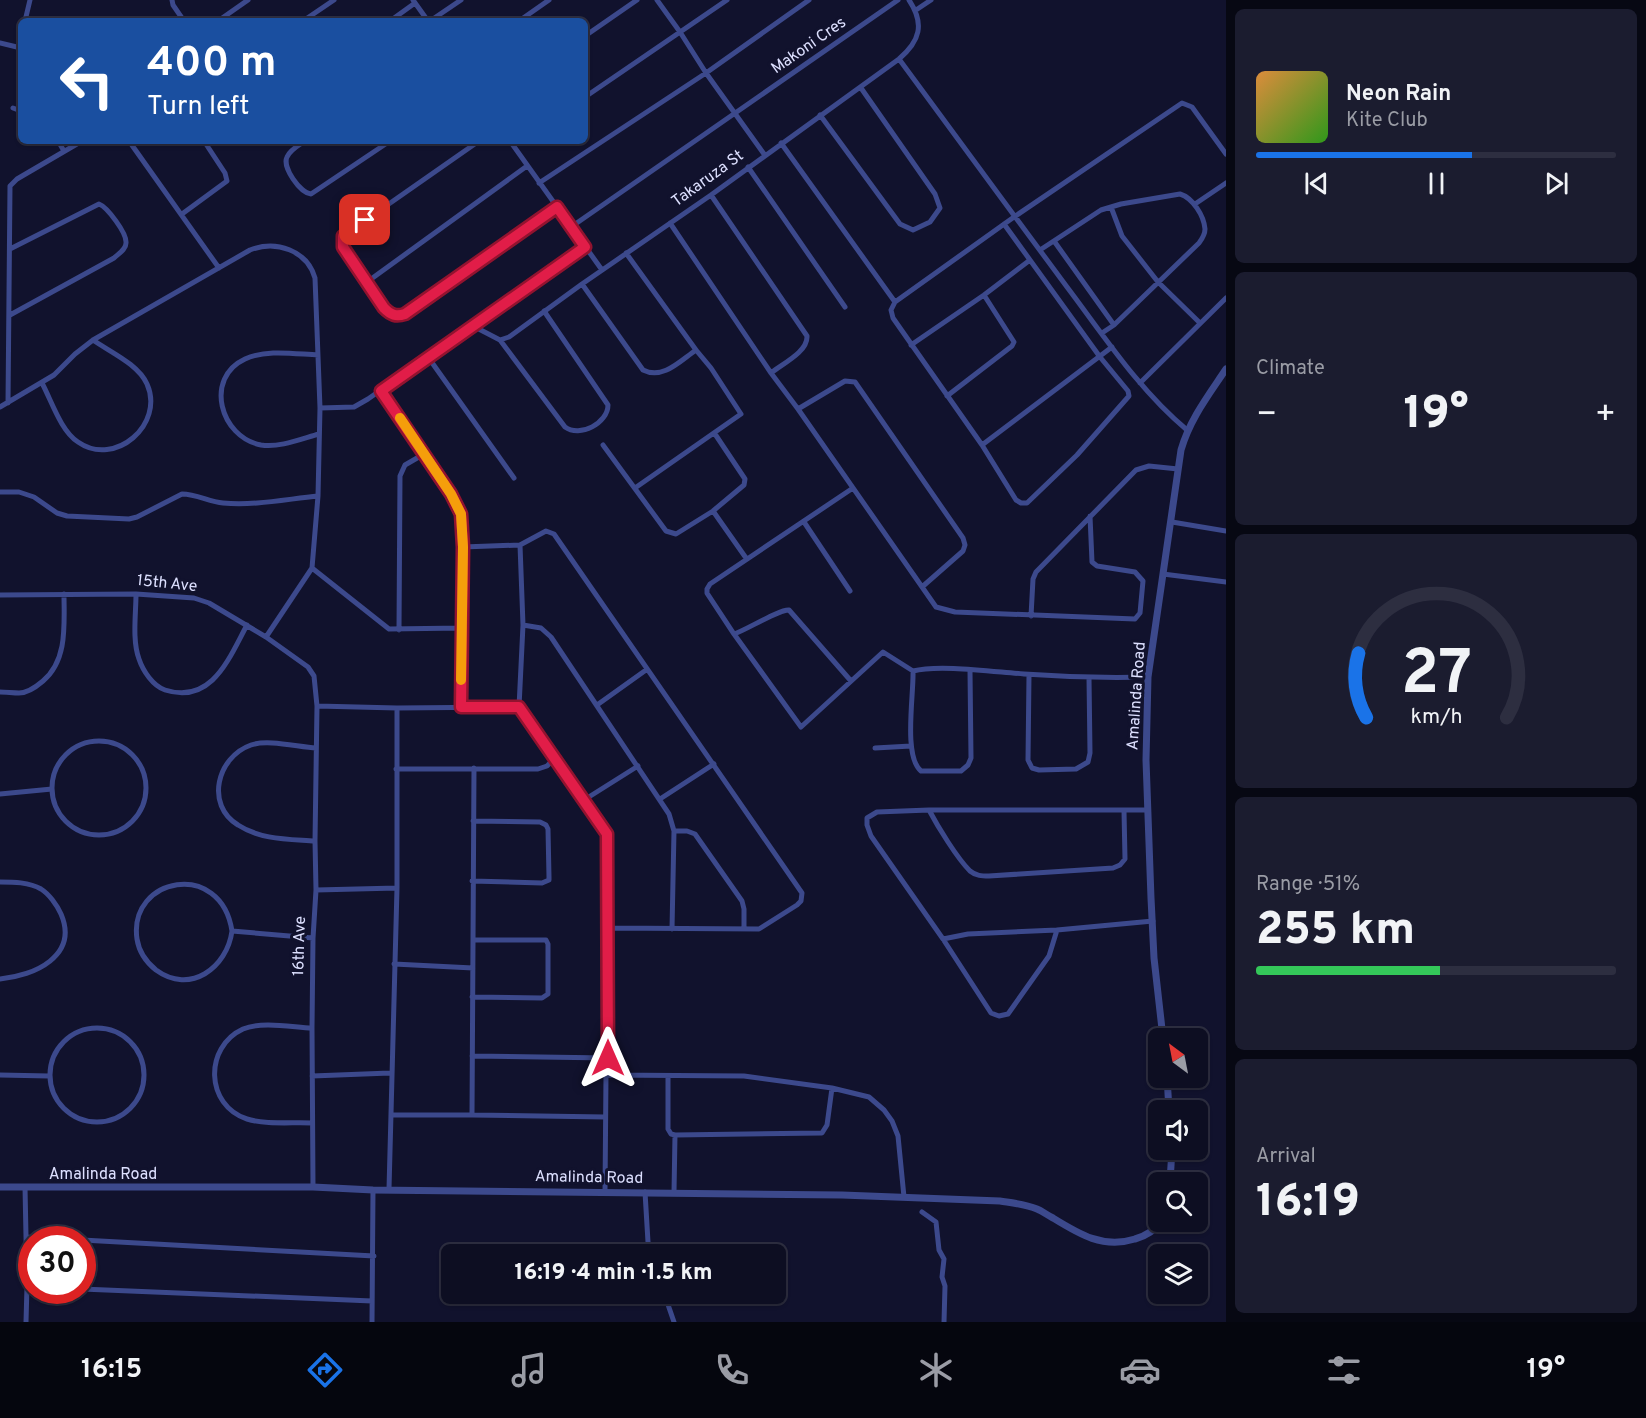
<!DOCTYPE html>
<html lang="en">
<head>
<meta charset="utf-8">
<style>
	:root { --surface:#0d0e22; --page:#1b1c2f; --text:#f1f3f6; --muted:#9a9ca5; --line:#2d2e40; --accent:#1a73e8 }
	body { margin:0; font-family:Overpass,sans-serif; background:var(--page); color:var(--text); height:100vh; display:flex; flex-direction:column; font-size:22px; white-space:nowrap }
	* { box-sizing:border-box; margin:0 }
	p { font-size:20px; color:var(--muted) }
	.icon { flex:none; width:33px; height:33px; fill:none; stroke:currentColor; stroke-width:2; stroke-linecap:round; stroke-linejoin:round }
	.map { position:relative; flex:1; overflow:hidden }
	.side { display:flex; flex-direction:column; gap:9px; padding:9px; background:#070813; width:420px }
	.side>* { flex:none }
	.hud { position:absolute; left:18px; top:18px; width:570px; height:126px; border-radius:9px; box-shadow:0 2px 4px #0004,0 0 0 2px var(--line); background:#1a4fa0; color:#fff; overflow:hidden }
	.needle { width:39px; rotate:328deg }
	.fabs { position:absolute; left:1148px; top:1028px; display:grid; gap:12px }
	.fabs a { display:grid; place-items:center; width:60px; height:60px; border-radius:9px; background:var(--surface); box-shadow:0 2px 4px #0004,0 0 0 2px var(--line); font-size:30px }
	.speed { position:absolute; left:18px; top:1226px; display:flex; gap:12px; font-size:30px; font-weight:700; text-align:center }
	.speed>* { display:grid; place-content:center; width:78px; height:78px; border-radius:50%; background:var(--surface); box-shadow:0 2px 4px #0004,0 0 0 2px var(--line); line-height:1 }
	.speed .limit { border:9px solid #d22; background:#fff; color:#111 }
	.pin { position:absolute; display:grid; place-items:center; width:51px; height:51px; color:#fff; margin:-26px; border-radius:12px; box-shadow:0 3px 9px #0006 }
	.me { position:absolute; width:66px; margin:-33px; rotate:0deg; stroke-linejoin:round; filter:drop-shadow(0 0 4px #0008) }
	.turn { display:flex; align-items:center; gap:21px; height:126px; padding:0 30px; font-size:27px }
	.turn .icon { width:78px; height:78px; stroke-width:2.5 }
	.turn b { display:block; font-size:42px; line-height:51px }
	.big { font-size:45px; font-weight:800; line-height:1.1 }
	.side .card { flex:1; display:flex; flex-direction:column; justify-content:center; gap:9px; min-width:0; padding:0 21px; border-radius:9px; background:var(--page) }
	.side .dial { align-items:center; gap:0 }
	.dial svg { height:156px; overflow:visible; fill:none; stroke:var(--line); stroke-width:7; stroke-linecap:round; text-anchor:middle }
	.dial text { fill:var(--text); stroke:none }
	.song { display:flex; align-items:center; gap:18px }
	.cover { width:72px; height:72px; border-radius:9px; background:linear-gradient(135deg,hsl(30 70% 55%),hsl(110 70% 35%)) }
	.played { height:6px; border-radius:3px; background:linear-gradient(90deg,var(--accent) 60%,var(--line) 60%) }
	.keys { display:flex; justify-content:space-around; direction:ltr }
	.heat { display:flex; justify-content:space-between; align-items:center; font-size:33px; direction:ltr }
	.charge { height:9px; border-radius:4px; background:linear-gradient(90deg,#34c759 51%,var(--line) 0) }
	.trip { position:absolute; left:441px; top:1244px; width:345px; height:60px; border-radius:9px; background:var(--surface); box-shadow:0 2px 4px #0004,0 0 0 2px var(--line); font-weight:800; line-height:60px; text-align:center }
	.tabs { display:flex; height:96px; justify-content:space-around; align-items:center; background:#05060e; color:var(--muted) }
	.tabs .icon { width:42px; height:42px }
	.tabs .active { color:var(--accent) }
	.tabs b { font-size:27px; color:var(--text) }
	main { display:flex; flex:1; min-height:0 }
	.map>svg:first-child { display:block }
</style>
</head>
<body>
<main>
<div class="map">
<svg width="1226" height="1322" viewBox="0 0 1226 1322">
	<rect width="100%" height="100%" fill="#11122d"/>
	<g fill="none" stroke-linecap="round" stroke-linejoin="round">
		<path stroke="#3c498c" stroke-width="5" d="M172 0 173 5 184 21
			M413 0 428 21
			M657 0 680 32 706 73 764 154
			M916 10 931 0
			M25 21 30 0
			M218 21 248 0
			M303 21 334 0
			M390 21 415 3
			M430 21 461 0
			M519 21 549 0
			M585 36 637 0
			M0 43 21 48
			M18 47 21 35
			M899 59C955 136 1011 211 1067 287 1104 336 1139 390 1187 430
			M585 97 727 0
			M13 108 21 111
			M820 115 900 224 913 230 930 222 940 208 935 194 861 88
			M58 141 64 151
			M129 141 219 268
			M305 141C299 145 290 150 287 157 282 167 300 193 311 194L390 141
			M479 141 343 236V247L388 312 399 316 405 313 557 207
			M510 141 602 270
			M781 143 895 302
			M748 167 845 307
			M539 183 706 73 809 0
			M711 195 807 336C808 352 782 364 771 373
			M1195 204 1226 183
			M1111 207 1122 236 1158 282 1200 323
			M182 214 227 181 225 173 204 141
			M670 223 771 373 798 409 936 607 955 612 1135 619 1140 613 1143 581 1135 572 1097 566 1092 562 1090 516
			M1004 224 1100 357 1128 391 1129 396 1077 455 1027 503H1021L1016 500 982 445 893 318 891 310 895 302 1014 217 1182 103 1192 107 1226 154
			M571 227 898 0
			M1054 241 1114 325
			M10 249 99 204C107 207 127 233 126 243 126 250 118 254 114 258L10 315
			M1040 250 1101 210 1121 204 1180 194C1193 198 1204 216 1205 229 1205 234 1202 239 1199 243L1114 325 1102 333
			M367 282 527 166
			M582 284 643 370C663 380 680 361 696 350L626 253
			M473 326 500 340 509 337 582 284 711 195 899 59C920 41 925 24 909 0
			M500 340 565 427C580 438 608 423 608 405L544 311
			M911 345 984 295 1030 260
			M318 355C295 354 266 349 245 359 204 378 220 437 261 445 279 448 301 439 319 434
			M428 357 514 478
			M42 383C52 402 61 431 78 442 115 468 165 424 147 384 138 364 110 352 93 340
			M1140 383 1226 298
			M381 391 451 494 461 514 463 547 461 707
			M947 396 1012 346 1014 342 984 295
			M8 403 10 186 17 179 82 141
			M0 407 54 375 75 354 93 340 250 250C276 240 307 250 315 278L320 408 318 496 312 568 266 637
			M320 408 354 407 368 399 585 247
			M798 409 845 381 855 382 963 538 965 545 963 551 922 587
			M603 445 666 531 676 534 713 511 744 485 745 479 715 434
			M982 445 1112 347
			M635 488 741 414 711 368 696 350
			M853 488 710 584 707 589V593L734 634 801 727 883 652 913 671
			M0 492H19L34 497 57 513 67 516 129 519 137 517 182 494C197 494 209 502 223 503 254 506 287 499 318 496
			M713 511 746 558
			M804 522 850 591
			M1172 522 1226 531
			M463 547 520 545
			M312 568 389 629 462 628
			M1163 574 1226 582
			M136 594C136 614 132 640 139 659 143 671 153 686 165 690 212 705 229 658 247 625
			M0 595 136 594 194 598 209 603 266 637 308 667 314 676 317 706 315 841 316 890 313 938 312 1028 313 1187
			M1031 616 1033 579 1036 572 1136 470 1149 466 1178 469
			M523 625 541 628 551 637 669 814 674 831 672 929
			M399 630 400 476 405 465 424 454
			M734 634C746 630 780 609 789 610L851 681
			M970 671 971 758 968 765 961 771H921C903 756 914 694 913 671 939 664 995 672 1024 674 1065 677 1107 678 1148 677
			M1029 675 1028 760 1032 768 1039 770 1076 769 1088 762 1090 753 1089 678
			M0 692C6 692 13 693 19 693 28 693 36 687 43 681 68 660 64 624 64 594
			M597 705 646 670
			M317 706 397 708 519 707
			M52 788a47 47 0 1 1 94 0a47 47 0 1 1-94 0Z
			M875 748 911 746
			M396 769H538L547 766 555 758
			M0 794 52 789
			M660 799 714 764
			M584 800 638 766
			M929 810C938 827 957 858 970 871 976 876 982 876 989 876L1113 868 1120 865 1125 859 1124 811
			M674 831H687L695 834 742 901 744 909V929
			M315 841C289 839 261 840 238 825 205 805 217 757 251 745 268 739 298 747 316 748
			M472 881 542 883 549 880V877L548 829 546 825 540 822 473 821
			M0 882C13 882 29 882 41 889 49 894 57 905 61 914 79 956 34 976 0 979
			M316 890 397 888
			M1057 930 1049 956 1008 1014 999 1016 991 1013 943 939 871 836 867 825V818L877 812 929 810H1148
			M232 931C227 968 190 995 156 970 146 962 139 952 137 939 128 877 221 859 232 931L313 938
			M943 939 968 934 1057 930 1153 921
			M394 964 473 968
			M472 997 542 998 548 994V944L546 940H474
			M50 1075a47 47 0 1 1 94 0a47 47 0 1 1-94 0Z
			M472 1056 608 1058
			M0 1075 49 1076
			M608 1075 744 1076 832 1088 869 1097 884 1110 892 1121 898 1136 904 1197
			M312 1076 390 1073
			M668 1076V1129L671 1134 675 1135 822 1133 827 1125 832 1088
			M391 1115H472L474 768
			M472 1115 605 1117
			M312 1123C292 1122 266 1125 247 1119 205 1105 204 1047 243 1029 262 1021 291 1027 312 1028
			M25 1187 27 1286 26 1322
			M389 1189 397 888V708
			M605 1192 608 840 605 829 519 707 523 625 520 545 546 531 554 534 802 893 801 901 797 905 759 929 608 928
			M645 1192 648 1242 652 1254
			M674 1192 675 1135
			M922 1212 936 1222 939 1250 944 1259 942 1277 945 1286 944 1322
			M26 1237 62 1239
			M82 1240 374 1256
			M82 1289 372 1301
			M664 1293 674 1322
			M372 1322 373 1190"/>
		<path stroke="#3c498c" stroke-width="7" d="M1163 1038 1154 958 1151 898 1146 760 1148 677 1181 450C1190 419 1208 396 1226 369
			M1167 1077 1169 1110
			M1170 1182 1172 1149
			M0 1187H313L373 1190 842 1195 1000 1201C1013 1203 1025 1204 1037 1209 1042 1211 1047 1215 1053 1218 1079 1234 1103 1249 1135 1239 1146 1236 1155 1230 1162 1221"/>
	</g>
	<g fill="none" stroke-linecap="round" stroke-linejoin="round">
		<defs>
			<path id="route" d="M365 220 343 236V247L384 308C391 315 396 317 405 314L557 207 585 247 381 391 451 494 461 514 463 547 461 707H519L607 834 608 1058"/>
		</defs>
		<use href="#route" stroke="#92132f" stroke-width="15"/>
		<use href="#route" stroke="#e11d48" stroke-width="10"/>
		<path stroke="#f59e0b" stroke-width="10" d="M400 418 451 494 461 514 463 547 461 680"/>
	</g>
	<g text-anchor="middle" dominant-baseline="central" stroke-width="6" stroke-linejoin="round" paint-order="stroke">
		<g font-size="16" fill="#dde0ff" stroke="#11122d">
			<text transform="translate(809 46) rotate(-35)">Makoni Cres</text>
			<text transform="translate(708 179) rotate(-36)">Takaruza St</text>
			<text transform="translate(167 584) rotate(6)">15th Ave</text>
			<text transform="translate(1137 696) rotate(-86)">Amalinda Road</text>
			<text transform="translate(300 946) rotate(-88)">16th Ave</text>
			<text x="103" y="1175">Amalinda Road</text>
			<text transform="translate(589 1178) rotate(1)">Amalinda Road</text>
		</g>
	</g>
</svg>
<div class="fabs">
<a><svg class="needle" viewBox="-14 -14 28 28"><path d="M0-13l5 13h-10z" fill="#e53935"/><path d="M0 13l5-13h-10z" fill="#9a9ca5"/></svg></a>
<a><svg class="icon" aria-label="sound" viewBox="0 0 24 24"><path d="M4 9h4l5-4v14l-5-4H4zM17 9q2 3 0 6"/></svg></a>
<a><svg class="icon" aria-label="search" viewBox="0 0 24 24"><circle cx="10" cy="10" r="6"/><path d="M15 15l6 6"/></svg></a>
<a><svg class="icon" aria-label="layers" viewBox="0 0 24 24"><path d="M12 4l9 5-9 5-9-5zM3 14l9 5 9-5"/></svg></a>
</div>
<div class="speed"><div class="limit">30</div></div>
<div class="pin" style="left:365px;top:220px;background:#d93025"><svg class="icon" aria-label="arrive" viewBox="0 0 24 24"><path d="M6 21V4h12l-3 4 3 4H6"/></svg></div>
<svg class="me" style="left:608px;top:1058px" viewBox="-20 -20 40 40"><path d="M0-17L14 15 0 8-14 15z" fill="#e11d48" stroke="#fff" stroke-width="4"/></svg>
<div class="trip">16:19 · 4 min · 1.5 km</div>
<div class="hud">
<div class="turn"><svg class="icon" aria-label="left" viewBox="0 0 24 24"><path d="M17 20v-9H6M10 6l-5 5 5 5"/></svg><div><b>400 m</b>Turn left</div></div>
</div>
</div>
<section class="side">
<div class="card">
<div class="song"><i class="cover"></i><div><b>Neon Rain</b><p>Kite Club</p></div></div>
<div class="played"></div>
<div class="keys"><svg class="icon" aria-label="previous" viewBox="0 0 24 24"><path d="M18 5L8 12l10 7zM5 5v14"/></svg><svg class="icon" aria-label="pause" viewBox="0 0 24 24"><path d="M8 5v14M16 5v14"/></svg><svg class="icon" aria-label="next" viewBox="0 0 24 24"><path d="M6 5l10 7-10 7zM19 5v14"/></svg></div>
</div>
<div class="card"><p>Climate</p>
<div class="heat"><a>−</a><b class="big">19°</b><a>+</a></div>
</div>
<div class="card dial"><svg viewBox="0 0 100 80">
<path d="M14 69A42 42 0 1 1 86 69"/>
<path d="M14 69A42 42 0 0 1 10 36" stroke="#1a73e8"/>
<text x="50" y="56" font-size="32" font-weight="700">27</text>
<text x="50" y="72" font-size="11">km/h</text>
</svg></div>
<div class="card"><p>Range · 51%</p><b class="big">255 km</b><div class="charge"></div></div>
<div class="card"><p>Arrival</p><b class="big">16:19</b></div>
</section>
</main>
<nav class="tabs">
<b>16:15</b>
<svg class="icon active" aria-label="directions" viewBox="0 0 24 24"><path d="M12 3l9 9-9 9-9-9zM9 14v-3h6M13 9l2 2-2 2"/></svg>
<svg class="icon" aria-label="music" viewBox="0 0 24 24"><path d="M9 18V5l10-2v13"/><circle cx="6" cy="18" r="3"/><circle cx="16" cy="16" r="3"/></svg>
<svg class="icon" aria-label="phone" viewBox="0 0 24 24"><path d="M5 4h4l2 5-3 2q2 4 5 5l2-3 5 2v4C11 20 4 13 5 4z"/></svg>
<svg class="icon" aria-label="climate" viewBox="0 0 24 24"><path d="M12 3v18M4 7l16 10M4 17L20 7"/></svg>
<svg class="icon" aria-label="car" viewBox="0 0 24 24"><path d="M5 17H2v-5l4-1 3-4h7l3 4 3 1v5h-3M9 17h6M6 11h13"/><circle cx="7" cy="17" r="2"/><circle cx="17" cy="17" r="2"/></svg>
<svg class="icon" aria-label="filters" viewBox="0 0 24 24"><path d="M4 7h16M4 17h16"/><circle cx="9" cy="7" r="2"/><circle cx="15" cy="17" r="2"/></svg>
<b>19°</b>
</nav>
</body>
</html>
